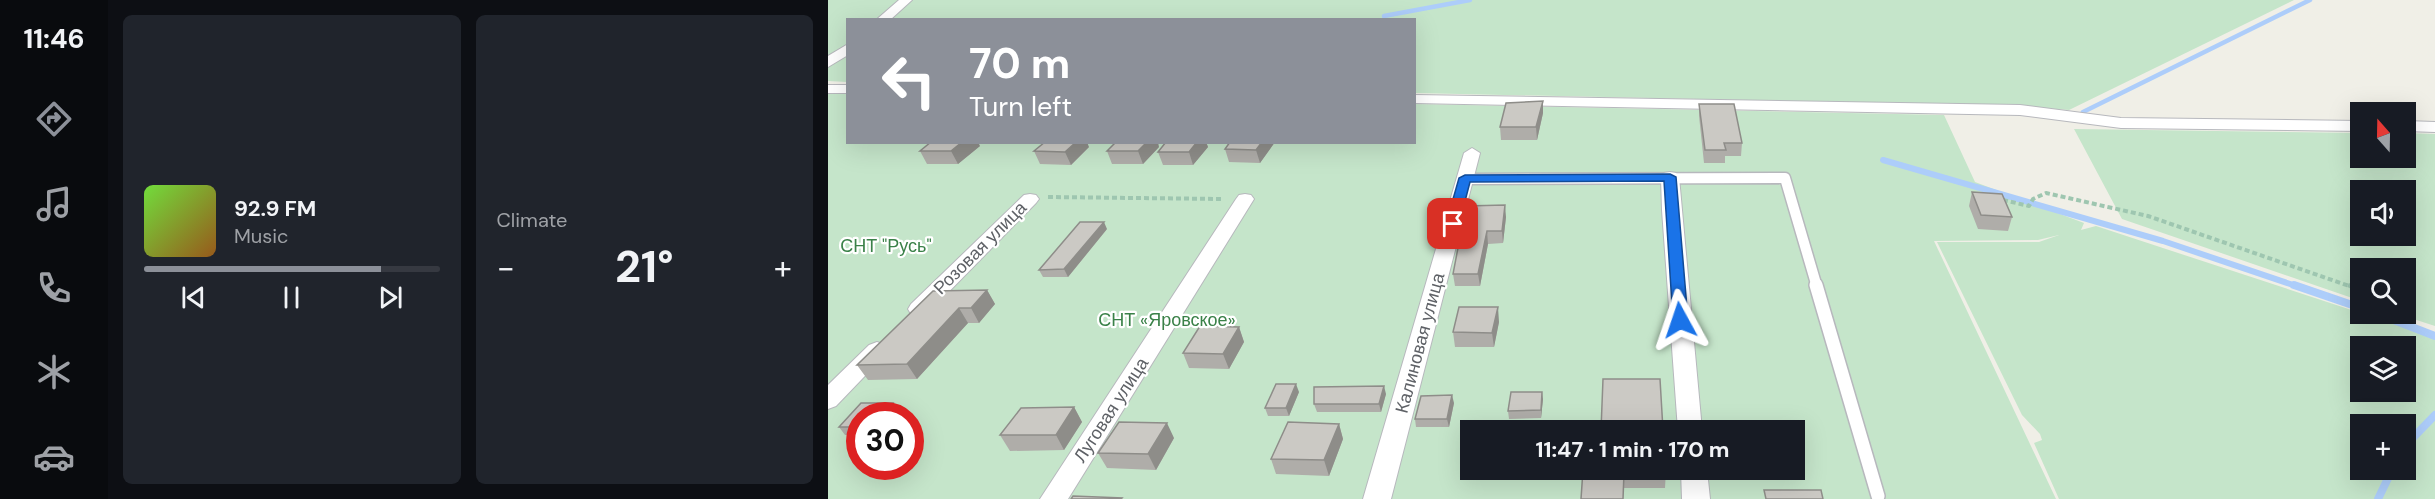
<!DOCTYPE html>
<html lang="en">
<head>
<meta charset="utf-8">
<style>
	:root { --surface:#171b24; --page:#20242c; --text:#f1f3f6; --muted:#9ea1a6; --line:#363941; --accent:#8c9099 }
	body { margin:0; font-family:"DM Sans",sans-serif; background:var(--page); color:var(--text); height:100vh; display:flex; flex-direction:column; font-size:22px; white-space:nowrap }
	* { box-sizing:border-box; margin:0 }
	p { font-size:20px; color:var(--muted) }
	.icon { flex:none; width:33px; height:33px; fill:none; stroke:currentColor; stroke-width:2; stroke-linecap:round; stroke-linejoin:round }
	.map { position:relative; flex:1; overflow:hidden }
	.panel { display:flex; flex-direction:column; gap:15px; padding:15px; background:#0d0f14; width:720px }
	.panel>* { flex:none }
	.guide { position:absolute; left:18px; top:18px; width:570px; height:126px; border-radius:0px; box-shadow:0 6px 24px #0002; background:#8c9099; color:#fff; overflow:hidden }
	.needle { width:39px; rotate:340deg }
	.buttons { position:absolute; left:1522px; top:102px; display:grid; gap:12px }
	.buttons a { display:grid; place-items:center; width:66px; height:66px; border-radius:0px; background:var(--surface); box-shadow:0 6px 24px #0002; font-size:30px }
	.speed { position:absolute; left:18px; top:402px; display:flex; gap:12px; font-size:30px; font-weight:700; text-align:center }
	.speed>* { display:grid; place-content:center; width:78px; height:78px; border-radius:50%; background:var(--surface); box-shadow:0 6px 24px #0002; line-height:1 }
	.speed .limit { border:9px solid #d22; background:#fff; color:#111 }
	.pin { position:absolute; display:grid; place-items:center; width:51px; height:51px; color:#fff; margin:-26px; border-radius:12px; box-shadow:0 3px 9px #0006 }
	.me { position:absolute; width:66px; margin:-33px; rotate:355deg; stroke-linejoin:round; filter:drop-shadow(0 0 4px #0008) }
	.turn { display:flex; align-items:center; gap:21px; height:126px; padding:0 24px; font-size:27px }
	.turn .icon { width:78px; height:78px; stroke-width:2.5 }
	.turn b { display:block; font-size:42px; line-height:51px }
	.big { font-size:45px; font-weight:700; line-height:1.1 }
	.panel .card { flex:1; display:flex; flex-direction:column; justify-content:center; gap:9px; min-width:0; padding:0 21px; border-radius:9px; background:var(--page) }
	.song { display:flex; align-items:center; gap:18px }
	.cover { width:72px; height:72px; border-radius:9px; background:linear-gradient(135deg,hsl(100 70% 55%),hsl(30 70% 35%)) }
	.played { height:6px; border-radius:3px; background:linear-gradient(90deg,var(--accent) 80%,var(--line) 80%) }
	.keys { display:flex; justify-content:space-around; direction:ltr }
	.heat { display:flex; justify-content:space-between; align-items:center; font-size:33px; direction:ltr }
	.panel .tiles { flex:1; display:grid; gap:15px; grid-template-columns:repeat(2,1fr) }
	.trip { position:absolute; left:632px; top:420px; width:345px; height:60px; border-radius:0px; background:var(--surface); box-shadow:0 6px 24px #0002; font-weight:700; line-height:60px; text-align:center }
	main { display:flex; flex:1; min-height:0 }
	.tab-bar { display:flex; flex-direction:column; width:108px; justify-content:space-around; align-items:center; background:#090b0e; color:var(--muted) }
	.tab-bar .icon { width:42px; height:42px }
	.tab-bar .active { color:var(--accent) }
	.tab-bar b { font-size:27px; color:var(--text) }
	.map>svg:first-child { display:block }
</style>
</head>
<body>
<main>
<nav class="tab-bar">
<b>11:46</b>
<svg class="icon active" aria-label="directions" viewBox="0 0 24 24"><path d="M12 3l9 9-9 9-9-9zM9 14v-3h6M13 9l2 2-2 2"/></svg>
<svg class="icon" aria-label="music" viewBox="0 0 24 24"><path d="M9 18V5l10-2v13"/><circle cx="6" cy="18" r="3"/><circle cx="16" cy="16" r="3"/></svg>
<svg class="icon" aria-label="phone" viewBox="0 0 24 24"><path d="M5 4h4l2 5-3 2q2 4 5 5l2-3 5 2v4C11 20 4 13 5 4z"/></svg>
<svg class="icon" aria-label="climate" viewBox="0 0 24 24"><path d="M12 3v18M4 7l16 10M4 17L20 7"/></svg>
<svg class="icon" aria-label="car" viewBox="0 0 24 24"><path d="M5 17H2v-5l4-1 3-4h7l3 4 3 1v5h-3M9 17h6M6 11h13"/><circle cx="7" cy="17" r="2"/><circle cx="17" cy="17" r="2"/></svg>
</nav>
<section class="panel">
<div class="tiles">
<div class="card">
<div class="song"><i class="cover"></i><div><b>92.9 FM</b><p>Music</p></div></div>
<div class="played"></div>
<div class="keys"><svg class="icon" aria-label="previous" viewBox="0 0 24 24"><path d="M18 5L8 12l10 7zM5 5v14"/></svg><svg class="icon" aria-label="pause" viewBox="0 0 24 24"><path d="M8 5v14M16 5v14"/></svg><svg class="icon" aria-label="next" viewBox="0 0 24 24"><path d="M6 5l10 7-10 7zM19 5v14"/></svg></div>
</div>
<div class="card"><p>Climate</p>
<div class="heat"><a>−</a><b class="big">21°</b><a>+</a></div>
</div>
</div>
</section>
<div class="map">
<svg width="1607" height="499" viewBox="0 0 1607 499">
	<rect width="100%" height="100%" fill="#f0efe7"/>
	<path fill="#c5e5ca" fill-rule="evenodd" d="M0 0H1466L1241 110 1190 106 587 93 586 20H20L19 82 0 81Z
		M0 93H19L20 142H586L587 104 1116 115 1147 182 1256 223 1253 230 1268 226 1554 320 1607 334V499H1231L1206 443 1214 440 1212 434 1194 415 1109 242H1211L1231 235 1210 240 1106 241 1228 499H0ZM1533 346H1578V392H1533ZM32 416H82V466H32ZM1533 424H1578V470H1533ZM642 430H966V470H642Z
		M1246 129 1533 133V158H1578V133L1607 134V326L1570 314H1578V268H1533V301L1294 219ZM1533 190H1578V236H1533Z"/>
	<g fill="none" stroke-linecap="round" stroke-linejoin="round">
		<path stroke="#adcdfa" stroke-width="4.5" d="M556 16 642 0
			M1255 112 1482 0"/>
		<path stroke="#adcdfa" stroke-width="6" d="M1055 160 1335 241 1471 287"/>
		<path stroke="#adcdfa" stroke-width="8" d="M1466 285 1533 308
			M1550 314 1607 336
			M1578 445 1607 415
			M1550 499 1564 470"/>
		<defs>
			<path id="lane-far1" d="M637 179 957 178 989 287"/>
			<path id="lane" d="M988 285 1050 496"/>
			<path id="street" d="M71 0H84L62 20H48Z
				M20 44V55L0 67V56Z
				M0 85H20V93H0Z
				M586 95 1192 105 1293 118 1533 121V131L1293 128 1192 115 586 103Z
				M1578 121 1607 122V132L1578 131Z
				M644 148 652 153 563 499H535L636 153Z
				M842 172 848 173 851 177 874 430H850L834 210 833 177 836 173Z
				M202 194 208 195 211 199 208 203 99 314 91 316 83 314 80 309 83 304 196 195Z
				M417 194 423 195 426 199 240 499H212L408 199 411 195Z
				M49 342 57 345 60 350 57 355 8 406 0 409V385L41 345Z
				M853 470H879L882 499H854Z"/>
		</defs>
		<use href="#lane-far1" stroke="#b7b8bd" stroke-width="13"/>
		<use href="#lane" stroke="#b7b8bd" stroke-width="16"/>
		<use href="#street" stroke="#b7b8bd" stroke-width="2"/>
		<path stroke="#9ec6b0" stroke-width="4" stroke-dasharray="5 3" stroke-linecap="butt" d="M220 197 395 199
			M1175 200 1201 206 1205 199 1218 193 1320 216 1524 287"/>
		<path stroke="#9ec6b0" stroke-width="4.5" stroke-dasharray="8 4" stroke-linecap="butt" d="M1520 285 1533 290
			M1578 305 1587 308"/>
		<use href="#lane-far1" stroke="#fff" stroke-width="10"/>
		<use href="#lane" stroke="#fff" stroke-width="13"/>
		<use href="#street" fill="#fff" fill-rule="evenodd"/>
	</g>
	<path fill="#afada9" d="M715 101V113L709 140H673L672 127Z
		M871 104 914 143 913 156H897V163H876L871 116Z
		M338 142H378L380 147 365 165H335L330 152Z
		M447 142 432 163 401 162 397 149Z
		M152 146 130 164H99L92 151Z
		M261 147 243 165 212 164 206 151Z
		M331 147 315 164H284L279 151Z
		M1144 192 1184 217 1180 231 1150 229 1141 206Z
		M638 206 678 217 675 243 660 244 652 286H627L625 274Z
		M279 229 240 277H215L211 270Z
		M159 290 167 304 151 323H140L89 379 40 380 29 365Z
		M671 322 666 347H627L625 332Z
		M411 327 416 342 401 369 361 368 355 353Z
		M471 392 461 416H440L437 408Z
		M558 394 553 412H489L486 404Z
		M715 399 713 418 681 419 680 411Z
		M33 403H65L71 411 67 416H32V435H17L11 427Z
		M626 403 621 427H588L587 419Z
		M246 407 254 422 236 450 182 451 172 435Z
		M511 424 515 439 501 476 448 474 443 459Z
		M346 438 328 470 279 468 270 453Z
		M755 470H838L837 488H796Z"/>
	<path fill="#8e8d89" d="M715 101V113L709 140 708 127Z
		M134 142H150L152 146 130 164 123 151Z
		M248 142H259L261 147 243 165 237 152Z
		M319 142H330L331 147 315 164 310 151Z
		M369 142H378L380 147 365 165 361 152Z
		M434 142H447L432 163 428 150Z
		M677 205 678 217 675 243 674 231Z
		M276 222 279 229 240 277 236 269Z
		M659 231 660 244 652 286 650 274Z
		M159 290 167 304 151 323 143 308Z
		M670 307 671 322 666 347 664 333Z
		M131 308 140 323 89 379 79 364Z
		M411 327 416 342 401 369 395 354Z
		M468 384 471 392 461 416 458 408Z
		M556 386 558 394 553 412 551 404Z
		M714 392 715 399 713 418V410Z
		M624 395 626 403 621 427 619 419Z
		M65 403 71 411 67 416H54Z
		M246 407 254 422 236 450 228 435Z
		M339 423 346 438 328 470 320 454Z
		M511 424 515 439 501 476 496 460Z"/>
	<path fill="#cbc9c4" stroke="#8e8d89" stroke-width="1.5" d="M715 101 708 127H672L678 103Z
		M871 104H906L914 143H896L898 150H877Z
		M103 142H134L123 151H92Z
		M217 142H248L237 152 206 151Z
		M288 142H319L310 151H279Z
		M338 142H369L361 152H330Z
		M402 142H434L428 150 397 149Z
		M1144 192 1174 194 1184 217 1153 215Z
		M677 205 674 231H659L650 274H625L638 206Z
		M252 222H276L236 269 211 270Z
		M159 290 143 308H131L79 364 29 365 105 291Z
		M631 307H670L664 333 625 332Z
		M372 326 411 327 395 354 355 353Z
		M775 379H832L835 430H773Z
		M448 384H468L458 408H437Z
		M556 386 551 404H486V387Z
		M683 392H714L713 410 680 411Z
		M624 395 619 419H587L593 396Z
		M33 403H65L54 416H32V427H11Z
		M246 407 228 435H172L193 408Z
		M291 422 339 423 320 454 270 453Z
		M460 422 511 424 496 460 443 459Z
		M755 470H838V473H796L795 499H753Z
		M936 490H993L995 499H938Z
		M245 496 294 498 293 499H243Z"/>
	<path fill="#1a73e8" stroke="#114b97" stroke-width="1.5" d="M842 174 848 177 860 320 852 325 845 320 836 181 642 182 631 224 625 228 618 224 631 178 637 175Z"/>
	<g text-anchor="middle" dominant-baseline="central" stroke-width="4.5" stroke-linejoin="round" paint-order="stroke">
		<g font-size="18" fill="#3a8148" stroke="#fff">
			<text x="58" y="246">СНТ "Русь"</text>
			<text x="339" y="320">СНТ «Яровское»</text>
		</g>
		<g font-size="18" fill="#5e6166" stroke="#fff">
			<text transform="translate(152 248) rotate(-45)">Розовая улица</text>
			<text transform="translate(592 343) rotate(-75)">Калиновая улица</text>
			<text transform="translate(283 410) rotate(-57)">Луговая улица</text>
		</g>
	</g>
</svg>
<div class="buttons">
<a><svg class="needle" viewBox="-14 -14 28 28"><path d="M0-13l5 13h-10z" fill="#e53935"/><path d="M0 13l5-13h-10z" fill="#9ea1a6"/></svg></a>
<a><svg class="icon" aria-label="sound" viewBox="0 0 24 24"><path d="M4 9h4l5-4v14l-5-4H4zM17 9q2 3 0 6"/></svg></a>
<a><svg class="icon" aria-label="search" viewBox="0 0 24 24"><circle cx="10" cy="10" r="6"/><path d="M15 15l6 6"/></svg></a>
<a><svg class="icon" aria-label="layers" viewBox="0 0 24 24"><path d="M12 4l9 5-9 5-9-5zM3 14l9 5 9-5"/></svg></a>
<a>+</a>
</div>
<div class="speed"><div class="limit">30</div></div>
<div class="pin" style="left:625px;top:224px;background:#d93025"><svg class="icon" aria-label="arrive" viewBox="0 0 24 24"><path d="M6 21V4h12l-3 4 3 4H6"/></svg></div>
<svg class="me" style="left:852px;top:320px" viewBox="-20 -20 40 40"><path d="M0-17L14 15 0 8-14 15z" fill="#1a73e8" stroke="#fff" stroke-width="4"/></svg>
<div class="trip">11:47 · 1 min · 170 m</div>
<div class="guide">
<div class="turn"><svg class="icon" aria-label="left" viewBox="0 0 24 24"><path d="M17 20v-9H6M10 6l-5 5 5 5"/></svg><div><b>70 m</b>Turn left</div></div>
</div>
</div>
</main>
</body>
</html>
